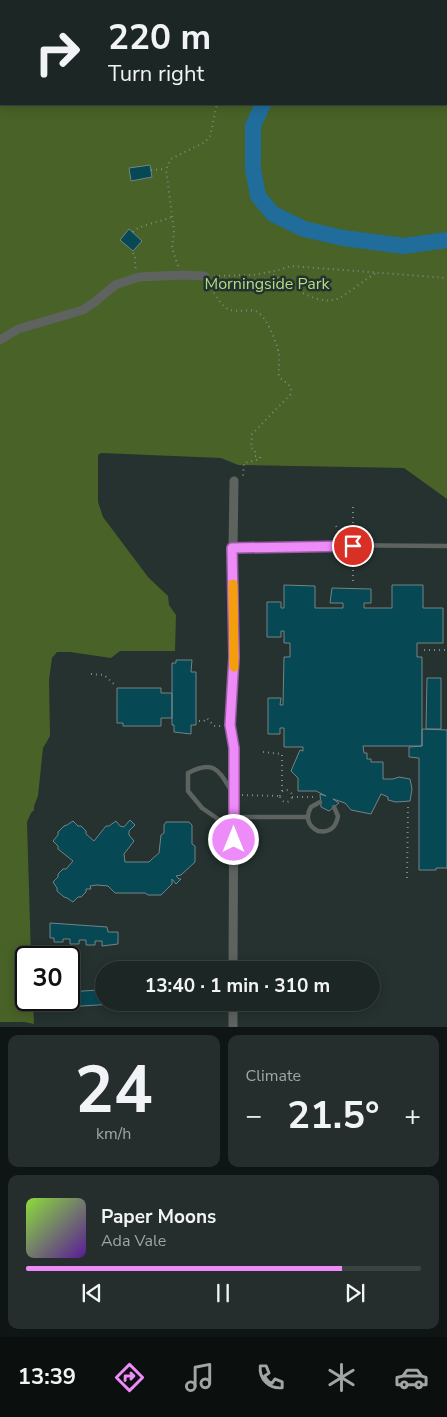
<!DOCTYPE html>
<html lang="en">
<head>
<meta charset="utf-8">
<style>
	:root { --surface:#1c2624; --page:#252e2c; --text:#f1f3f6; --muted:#a0a5a6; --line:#3a4341; --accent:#ed8cf9 }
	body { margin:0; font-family:"Nunito Sans",sans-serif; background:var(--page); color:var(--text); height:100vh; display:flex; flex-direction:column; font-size:19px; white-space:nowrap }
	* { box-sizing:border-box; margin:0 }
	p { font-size:16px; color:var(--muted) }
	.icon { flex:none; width:28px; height:28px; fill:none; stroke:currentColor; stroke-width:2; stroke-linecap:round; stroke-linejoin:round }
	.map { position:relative; height:1027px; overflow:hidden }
	.drawer { display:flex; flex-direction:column; gap:8px; padding:8px; background:#0f1514; flex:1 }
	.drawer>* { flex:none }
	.guide { position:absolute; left:0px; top:0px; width:448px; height:105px; box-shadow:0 2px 12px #0003,0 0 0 1px var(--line); background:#1c2624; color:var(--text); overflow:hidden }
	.speed { position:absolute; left:15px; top:946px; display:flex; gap:10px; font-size:25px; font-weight:700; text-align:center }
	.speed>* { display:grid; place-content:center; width:65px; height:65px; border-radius:50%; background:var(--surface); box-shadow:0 2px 12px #0003,0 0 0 1px var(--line); line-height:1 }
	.speed .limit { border:2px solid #111; border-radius:8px; background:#fff; color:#111 }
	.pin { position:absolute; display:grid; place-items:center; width:42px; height:42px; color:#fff; margin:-21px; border:2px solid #fff; border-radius:50%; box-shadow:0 1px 5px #0007 }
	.me { position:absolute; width:55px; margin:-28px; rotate:0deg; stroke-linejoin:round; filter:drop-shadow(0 0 4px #0008) }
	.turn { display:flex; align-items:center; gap:18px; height:105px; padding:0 25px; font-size:22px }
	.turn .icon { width:65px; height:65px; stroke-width:2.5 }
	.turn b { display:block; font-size:35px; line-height:42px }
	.big { font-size:38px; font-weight:700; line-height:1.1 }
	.drawer .card { flex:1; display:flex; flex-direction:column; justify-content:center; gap:8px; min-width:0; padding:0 18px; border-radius:10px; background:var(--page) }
	.drawer .dial { align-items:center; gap:0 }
	.dial b { font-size:65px; line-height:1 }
	.song { display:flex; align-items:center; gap:15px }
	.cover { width:60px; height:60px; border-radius:8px; background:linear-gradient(135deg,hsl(90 70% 55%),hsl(270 70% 35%)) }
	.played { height:5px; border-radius:2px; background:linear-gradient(90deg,var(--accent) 80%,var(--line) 80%) }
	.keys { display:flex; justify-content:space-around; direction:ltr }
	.heat { display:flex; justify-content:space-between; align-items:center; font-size:28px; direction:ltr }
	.drawer .tiles { flex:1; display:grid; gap:8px; grid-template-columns:1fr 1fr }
	.card:last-child { grid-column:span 2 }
	.trip { position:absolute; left:95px; top:961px; width:285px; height:50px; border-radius:25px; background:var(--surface); box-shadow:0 2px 12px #0003,0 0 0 1px var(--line); font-weight:700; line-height:50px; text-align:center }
	.tab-bar { display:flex; height:80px; justify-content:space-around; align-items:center; background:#0b0f0e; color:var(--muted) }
	.tab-bar .icon { width:35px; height:35px }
	.tab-bar .current { color:var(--accent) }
	.tab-bar b { font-size:22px; color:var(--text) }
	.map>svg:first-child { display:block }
</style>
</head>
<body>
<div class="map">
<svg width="447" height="1027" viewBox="0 0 447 1027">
	<rect width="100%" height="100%" fill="#253230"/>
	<path fill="#486227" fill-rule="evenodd" d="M0 0H447V499L404 468 238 465 221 458 101 453 98 455V502L103 517 148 577 168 596 169 605 176 615 175 651H120L111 658 70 652H57L52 658 49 680 50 736 43 748 38 796 34 806V810L31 813 27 822 31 957 26 958V1000H33L34 1024 24 1022H0ZM1 1H446V104H1Z"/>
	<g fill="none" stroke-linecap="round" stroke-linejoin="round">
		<path stroke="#206d9b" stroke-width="16" d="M276 1V0
			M263 104 253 126V169L258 196 273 214 304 229 343 238 404 246 447 240"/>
	</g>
	<path fill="#064853" stroke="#748386" d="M150 165 152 177 131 181 129 168Z
		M129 229 142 241 133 251 120 240Z
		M284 585 315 586V608H343V603H330L332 588 371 589V603H364V608H392V585H423V608H443V643H417V657H422V746H363L364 753H367V759H371V762H383V779H393L399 777 410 779 412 789 410 801 396 802 388 800V797L381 794 371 814 351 810 345 803 333 799 339 803 329 811 321 807 320 794 326 796 316 791H298V778L291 771 300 750 303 751V747H284V728H280V734H268V698H281L280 705H283L284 657H290V643H284V631H281V637H267V602H281V608H284Z
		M176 660H192L191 672H196V725H191V734L174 732V725H172V663H176Z
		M427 678H441V729H426Z
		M117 688H161V693H172V718H161V726H123V723H117Z
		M422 729 447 730V868H436V870H419V758L409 757V747L422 746Z
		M130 820 135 825 129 831V835L134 841 124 854 125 862H149L152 859 159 853 161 835 164 833V825L166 822H189L192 825V844L195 846V862L181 875 176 876 179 879H181L176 884 172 879V884L161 895H148L145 893H115L108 886 97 885 90 886 91 889H86V892L81 897H78L73 902 67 898 64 897 57 891V888L53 882 58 877V874L63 869H66L73 861 58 849V846L53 841 58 835V832L64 826 67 825 73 821 78 826H81L86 831V834L94 841 106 826H109L116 821 120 826 124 827Z
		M50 923 107 927 108 932H118V944L102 946V941H95V945H86V940H79V944H70V939H63V942H54V938H50Z
		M121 962H134V970H111V965H121Z
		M98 990H104V1002H192V1008L176 1009V1010L150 1008V1010H136V1006L114 1004 50 1008V1000H69V992Z"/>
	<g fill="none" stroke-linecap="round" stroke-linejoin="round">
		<path stroke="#7f8a88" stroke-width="2" stroke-dasharray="1 4" stroke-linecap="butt" d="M144 1V0
			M229 1 230 0
			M389 1 390 0
			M0 10H1
			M446 95H447
			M151 170 166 169
			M133 232C138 225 161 222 171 217
			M133 253 135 255V265L136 270
			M178 266 172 248 174 231 166 169 171 159 205 142 210 136 217 104
			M269 272C287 283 320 310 341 297 353 290 364 280 376 273
			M214 276 253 275 275 271 291 266 447 278
			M209 284C214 292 219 304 228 309 236 313 246 309 255 311 266 314 277 343 279 354 280 362 278 369 279 377 286 383 294 386 290 395L252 434 251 448 255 450V456L260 457V459L244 463 243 476 241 477
			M336 526 339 532 365 533 368 527
			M353 538V503
			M353 550V582
			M424 650H447
			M91 674 104 675 115 685
			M199 721H204L207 718 214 726H223
			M263 752 282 754V791
			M280 796a6 6 0 1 1 12 0a6 6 0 1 1-12 0Z
			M242 795 279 796
			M292 797H315
			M407 878 408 806"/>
		<path stroke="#5e6360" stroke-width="4.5" d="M233 548 317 545 447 546
			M320 802 311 807C305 817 308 826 318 831 329 833 336 828 338 816L334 807
			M234 817H307
			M232 835 218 819 202 808 188 791V773C215 759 219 771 232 792"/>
		<path stroke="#5e6360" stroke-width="9" d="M0 340 18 329 83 310 96 301 115 285 139 277 183 275 205 276
			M233 970 234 748 230 725 234 657 233 548 234 481
			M233 1027V1002"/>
	</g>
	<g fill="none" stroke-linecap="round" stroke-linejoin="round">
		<defs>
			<path id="route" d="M234 840V748L230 725 234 657 232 548 353 546"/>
		</defs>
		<use href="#route" stroke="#9a5ba2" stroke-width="12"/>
		<use href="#route" stroke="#ed8cf9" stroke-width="9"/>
		<path stroke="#f59e0b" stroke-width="9" d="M233 584 234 667"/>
	</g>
	<g text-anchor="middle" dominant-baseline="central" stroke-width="5" stroke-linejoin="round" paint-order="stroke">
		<g font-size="16" fill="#b2df7f" stroke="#253230">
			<text x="267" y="284">Morningside Park</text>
		</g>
	</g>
</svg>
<div class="speed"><div class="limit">30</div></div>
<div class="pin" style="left:353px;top:546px;background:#d93025"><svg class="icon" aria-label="arrive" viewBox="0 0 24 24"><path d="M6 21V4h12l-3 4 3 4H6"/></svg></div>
<svg class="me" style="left:234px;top:840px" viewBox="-20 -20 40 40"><circle r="17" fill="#ed8cf9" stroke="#fff" stroke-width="3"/><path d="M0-11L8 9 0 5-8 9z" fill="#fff"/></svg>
<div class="trip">13:40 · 1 min · 310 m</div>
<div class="guide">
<div class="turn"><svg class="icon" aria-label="right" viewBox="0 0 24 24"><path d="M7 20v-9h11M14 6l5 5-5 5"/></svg><div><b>220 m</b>Turn right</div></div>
</div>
</div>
<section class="drawer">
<div class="tiles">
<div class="card dial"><b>24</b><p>km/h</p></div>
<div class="card"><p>Climate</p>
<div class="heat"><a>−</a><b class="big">21.5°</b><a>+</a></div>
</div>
<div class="card">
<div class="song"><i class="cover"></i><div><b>Paper Moons</b><p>Ada Vale</p></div></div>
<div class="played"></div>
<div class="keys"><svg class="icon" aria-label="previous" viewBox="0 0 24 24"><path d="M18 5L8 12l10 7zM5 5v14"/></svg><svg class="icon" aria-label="pause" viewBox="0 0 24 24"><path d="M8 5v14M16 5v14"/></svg><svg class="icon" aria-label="next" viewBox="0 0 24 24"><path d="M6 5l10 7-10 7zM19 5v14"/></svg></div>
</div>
</div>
</section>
<nav class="tab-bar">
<b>13:39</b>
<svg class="icon current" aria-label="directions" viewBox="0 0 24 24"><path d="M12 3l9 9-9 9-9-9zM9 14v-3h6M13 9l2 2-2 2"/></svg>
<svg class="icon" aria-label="music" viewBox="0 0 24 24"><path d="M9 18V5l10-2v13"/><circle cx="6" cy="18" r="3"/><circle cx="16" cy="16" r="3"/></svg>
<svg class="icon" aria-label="phone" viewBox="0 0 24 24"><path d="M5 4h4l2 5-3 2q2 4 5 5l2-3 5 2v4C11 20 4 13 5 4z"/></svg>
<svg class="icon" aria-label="climate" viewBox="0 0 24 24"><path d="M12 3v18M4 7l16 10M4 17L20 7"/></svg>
<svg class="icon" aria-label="car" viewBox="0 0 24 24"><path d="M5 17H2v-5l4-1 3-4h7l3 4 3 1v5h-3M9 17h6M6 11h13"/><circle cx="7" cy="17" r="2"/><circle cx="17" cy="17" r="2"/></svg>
</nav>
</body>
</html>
